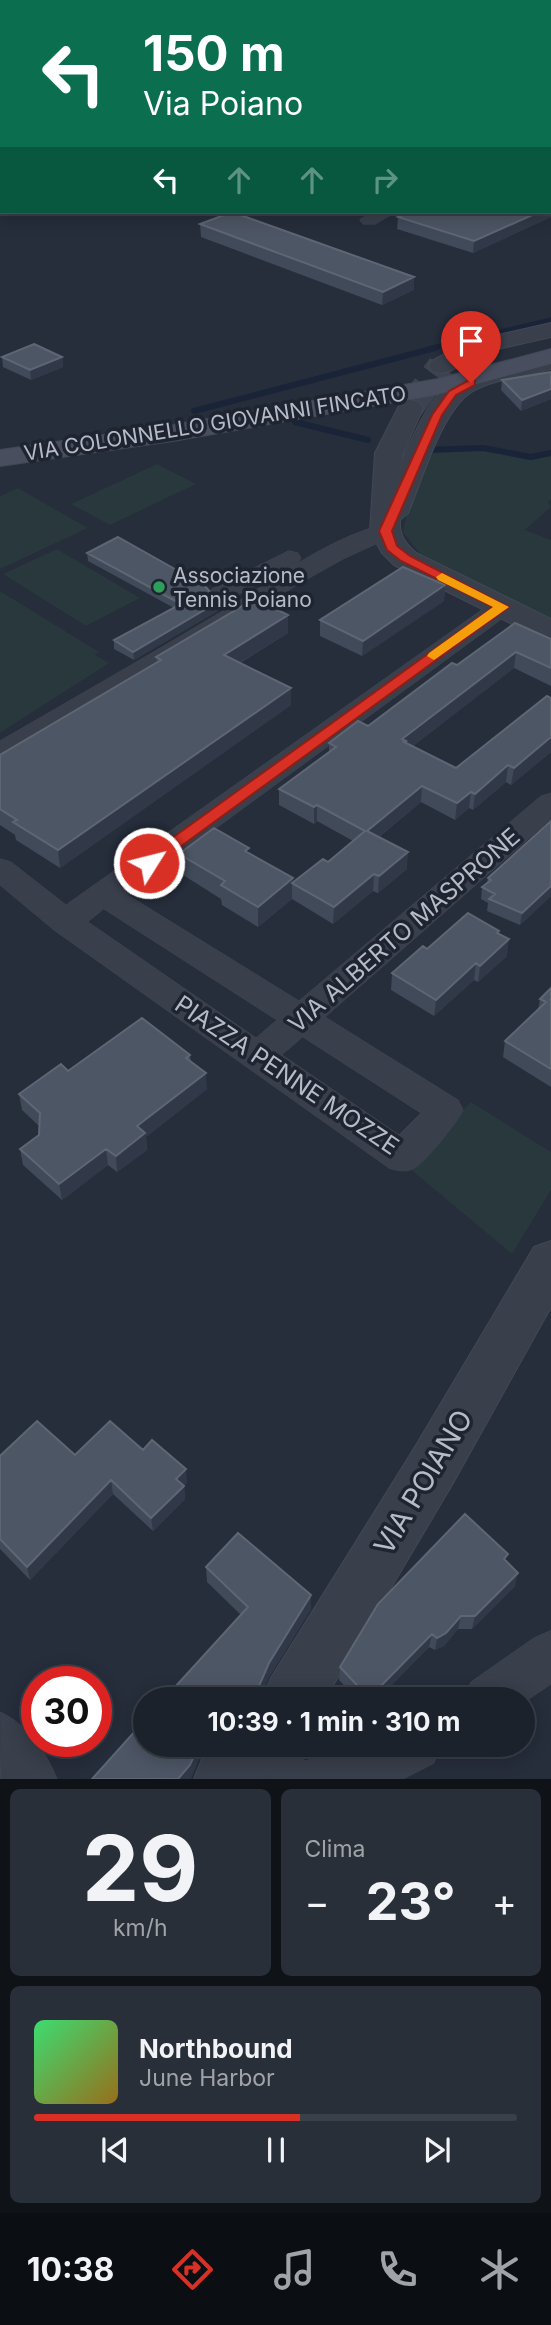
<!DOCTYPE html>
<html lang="it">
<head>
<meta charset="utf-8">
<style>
	:root { --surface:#1c222c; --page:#292f38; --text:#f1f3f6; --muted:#a0a4a9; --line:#3a3f48; --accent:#d93025 }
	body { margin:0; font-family:Inter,sans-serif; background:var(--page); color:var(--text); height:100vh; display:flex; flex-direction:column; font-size:26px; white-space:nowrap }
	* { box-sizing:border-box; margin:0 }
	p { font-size:23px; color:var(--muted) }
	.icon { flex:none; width:38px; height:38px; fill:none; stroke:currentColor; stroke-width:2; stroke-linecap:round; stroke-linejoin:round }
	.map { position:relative; height:1779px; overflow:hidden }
	.drawer { display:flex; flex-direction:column; gap:10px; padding:10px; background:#0f1318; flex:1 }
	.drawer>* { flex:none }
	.hud { position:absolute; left:0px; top:0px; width:551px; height:214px; box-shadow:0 4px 18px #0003,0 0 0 2px var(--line); background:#0b6e4f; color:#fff; overflow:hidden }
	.speed { position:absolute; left:21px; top:1666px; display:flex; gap:14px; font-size:35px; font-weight:700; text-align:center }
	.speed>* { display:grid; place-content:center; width:91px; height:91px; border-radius:50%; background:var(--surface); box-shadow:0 4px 18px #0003,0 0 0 2px var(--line); line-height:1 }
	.speed .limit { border:10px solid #d22; background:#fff; color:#111 }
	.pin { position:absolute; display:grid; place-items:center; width:60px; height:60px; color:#fff; margin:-72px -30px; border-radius:50% 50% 50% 0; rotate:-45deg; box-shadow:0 0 7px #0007 }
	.pin .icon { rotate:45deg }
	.me { position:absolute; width:77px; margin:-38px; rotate:54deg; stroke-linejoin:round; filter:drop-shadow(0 0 5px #0008) }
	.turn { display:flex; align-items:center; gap:24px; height:147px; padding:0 28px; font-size:32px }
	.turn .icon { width:91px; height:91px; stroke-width:2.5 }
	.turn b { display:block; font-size:49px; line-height:60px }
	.lanes { display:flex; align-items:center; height:66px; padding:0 28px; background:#0003; justify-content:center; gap:35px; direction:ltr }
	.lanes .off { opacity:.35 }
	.big { font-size:52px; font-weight:700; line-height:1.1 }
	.drawer .tile { flex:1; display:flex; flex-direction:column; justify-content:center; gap:10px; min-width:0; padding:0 24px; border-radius:10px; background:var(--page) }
	.drawer .dial { align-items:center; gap:0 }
	.dial b { font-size:91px; line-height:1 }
	.song { display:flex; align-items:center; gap:21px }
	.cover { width:84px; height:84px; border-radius:10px; background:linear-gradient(135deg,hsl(140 70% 55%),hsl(40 70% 35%)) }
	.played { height:7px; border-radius:4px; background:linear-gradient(90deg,var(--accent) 55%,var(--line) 55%) }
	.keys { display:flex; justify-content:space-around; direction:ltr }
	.heat { display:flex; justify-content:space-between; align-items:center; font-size:38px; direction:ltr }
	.drawer .tiles { flex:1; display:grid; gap:10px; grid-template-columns:1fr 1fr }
	.tile:last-child { grid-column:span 2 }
	.trip { position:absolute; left:133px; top:1687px; width:402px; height:70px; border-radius:35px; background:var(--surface); box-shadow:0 4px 18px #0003,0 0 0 2px var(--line); font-weight:700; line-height:70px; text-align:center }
	.tabs { display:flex; height:112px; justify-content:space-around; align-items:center; background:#0b0e12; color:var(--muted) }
	.tabs .icon { width:49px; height:49px }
	.tabs .current { color:var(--accent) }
	.tabs b { font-size:32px; color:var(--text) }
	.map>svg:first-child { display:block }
</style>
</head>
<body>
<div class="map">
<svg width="551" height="1779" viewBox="0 0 551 1779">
	<rect width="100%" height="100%" fill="#262d3b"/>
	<path fill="#28383c" d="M480 449 529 460 551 455V499L548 502 551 507 525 530 551 540V622L420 554 403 532 408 506 434 451Z
		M157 464 196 484 110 525 71 504Z
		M18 488 88 528 0 569V496Z
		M57 549 140 598 86 626 3 574Z
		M0 591 99 652 95 655 109 663 0 733Z
		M471 1102 551 1152V1190L512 1254 409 1168Z"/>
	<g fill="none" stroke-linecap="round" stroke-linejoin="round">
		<path stroke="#1a2438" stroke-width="5" d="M428 349 551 320"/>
		<path stroke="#1a2438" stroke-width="6" d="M194 411 435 348
			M295 422 368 440
			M427 450 483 448 531 457 551 453"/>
		<path stroke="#3b4250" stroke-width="27" stroke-dasharray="27 14" stroke-linecap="butt" d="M410 408 441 366"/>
		<defs>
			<path id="minor" d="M550 75H551V84H550Z
				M373 212H396L375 224H363L360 220Z
				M385 524 393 526 397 531 393 536 343 559 298 584 242 621 10 759 0 762V741C74 698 148 656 221 612 273 581 325 539 385 524Z
				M289 551 298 553 301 558 298 563 230 599 221 602 212 599 208 594 212 589Z
				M502 599 511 602 515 607 511 612 126 894 299 1001 541 796 551 793V819L325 1017 458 1100 463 1110C456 1124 428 1158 416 1167 407 1173 398 1171 389 1168L54 930 0 885V859L11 862 66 905 493 602ZM104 909 277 1020 256 1038 88 922ZM303 1037 421 1113 399 1135 282 1055Z
				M551 1631V1684L523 1703V1699H464L471 1682 534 1638Z
				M0 1712C27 1724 46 1752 57 1779H1Z
				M223 1745H260L306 1761C348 1743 395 1743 441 1745L434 1763 403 1779H221L214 1763Z"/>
			<path id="tertiary" d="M551 323V337L484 352 450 371 441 373 432 371 429 366 432 361 467 342Z
				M551 354V369C526 377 496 378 473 391 442 409 422 480 408 513L400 520C399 535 405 543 416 553L551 619V641L540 638 394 565 382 553 370 531 375 453 401 402 410 400 419 402 423 408 403 453 402 461C414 435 427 400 452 383 474 366 523 361 551 354Z
				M551 1241V1307L453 1483 325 1699H262L271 1678 415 1447 534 1247Z
				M215 1745H286L277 1766 266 1779H194L203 1757Z"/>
			<path id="secondary" d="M551 349V364L440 394 173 441 0 466V450L173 425 438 379Z"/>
		</defs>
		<use href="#minor" stroke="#424854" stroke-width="1"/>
		<use href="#tertiary" stroke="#424854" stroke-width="2"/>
		<use href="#secondary" stroke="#424854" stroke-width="2"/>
		<use href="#minor" fill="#393f4b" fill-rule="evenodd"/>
		<use href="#tertiary" fill="#393f4b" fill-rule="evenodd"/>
		<use href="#secondary" fill="#484e5e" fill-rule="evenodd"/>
	</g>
	<path fill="#414a59" d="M551 152V217L473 253 397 229 398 217 407 213 402 212H550Z
		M200 224 414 290 382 305 201 237Z
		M2 357H62L63 367 31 380 3 367Z
		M551 372V399L521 411 501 390 502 380Z
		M87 553 226 597V606L134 660 114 649V640L174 608 88 561Z
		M445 585 444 601 362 656 320 636V620Z
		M288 633 240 663 291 688V705L60 868 16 840 15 835 0 825V755L157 662 156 657Z
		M551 639V686L514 668 413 746 456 768 551 698V752L511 785 506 782 473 810 469 808 455 820 421 802 379 837 407 869 378 893 373 891 333 924 292 899 258 927 222 905 221 899 180 873 179 854 249 853 293 882 328 862 353 841 317 821 314 824 279 805V789L329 752V743L368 726 457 665Z
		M551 821V896L520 925 487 911 488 903 481 899 482 887 487 883 488 878Z
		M499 934 507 956 478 982 474 980 434 1016 391 990 392 973 427 949Z
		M551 988V1087L503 1057 505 1041 538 1010 540 999Z
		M190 1055 191 1061 207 1089 146 1137 147 1150 117 1172 108 1165 62 1200 23 1165 20 1149 39 1135V1126L22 1110 19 1094 68 1071Z
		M143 1450 187 1482 184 1486 185 1499 153 1531 113 1494 30 1580 0 1549V1456L75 1455Z
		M506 1561 515 1586 472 1629H458L444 1646 435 1650 429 1647 378 1699H357L339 1680 340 1667Z
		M206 1567 311 1609 269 1677 241 1615 207 1582Z"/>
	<path fill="#313948" d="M0 77H2V87L0 88Z
		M551 206V217L473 253 474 241 539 212H550V207Z
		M414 277V290L382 305 383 292Z
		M62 357 63 367 31 380 30 370Z
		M551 389V399L521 411 522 400Z
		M445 585 444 601 362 656 363 641Z
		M226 597V606L134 660 133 652Z
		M288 615V633L224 672V655Z
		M516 652 514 668 405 752 402 739Z
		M291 688V705L60 868 58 850Z
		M551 737V752L511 785 514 768Z
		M508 765 506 782 473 810 475 794Z
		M422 786 421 802 366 847 367 831Z
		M471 792 469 808 455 820 457 803Z
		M317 805V821L314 824V807Z
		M408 852 407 869 378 893 379 876Z
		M374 874 373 891 333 924 334 907Z
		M293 878V884L292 883V899L258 927V907Z
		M551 886V896L520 925 522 913Z
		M509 939 507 956 478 982 480 966Z
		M476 963 474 980 434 1016 436 1000Z
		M206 1073 207 1089 146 1137 147 1150 117 1172 116 1156 137 1126Z
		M106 1149 108 1165 62 1200 59 1184Z
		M186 1469 187 1482 184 1486 185 1499 153 1531 151 1518 176 1479Z
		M111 1480 113 1494 30 1580 27 1567Z
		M518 1573 515 1586 472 1629 475 1616Z
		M311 1595V1609L269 1677 260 1699H248L269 1663Z
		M461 1616 458 1629 444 1646 435 1650 437 1638Z
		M432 1634 429 1647 378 1699H369Z
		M199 1745H212L201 1755 191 1779H178Z"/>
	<path fill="#4d5665" stroke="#5e6674" stroke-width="2" d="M0 0H148L158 2H2V77H0Z
		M550 106H551V139L550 140Z
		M550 151 551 152V206L550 207Z
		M232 212 414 277 383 292 200 224Z
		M411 212H539L474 241 398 217Z
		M34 344 62 357 30 370 2 357Z
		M551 372V389L522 400 502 380Z
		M118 537 205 586 211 593 226 597 133 652 114 640 181 604 87 553Z
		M403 567 445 585 363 641 320 620Z
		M251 601 255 604 260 601 288 615 224 655 291 688 58 850 13 822 17 820 0 809V755L161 660 156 657Z
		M515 623 551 639V668L516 652 402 739 406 741 404 742 456 768 547 696 551 698V737L514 768 508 765 475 794 471 792 457 803 422 786 367 831 408 852 379 876 374 874 334 907 292 883 323 859 328 862 365 831 317 805 314 807 279 789 336 747 329 743 358 721 368 726 452 663 457 665Z
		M551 821V886L522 913 489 899 495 894 482 887 491 880 488 878Z
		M214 828 249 848 245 851 293 878 258 907 221 885 225 881 179 854Z
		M468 913 499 931 497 933 509 939 480 966 476 963 436 1000 392 973 423 946 427 949Z
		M551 988V1069L505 1041 546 1002 540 999Z
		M142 1018 190 1055 186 1058 206 1073 137 1126 145 1133 116 1156 106 1149 59 1184 20 1149 39 1135 40 1113 19 1094 61 1064 68 1071Z
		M37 1421 75 1455 110 1421 143 1450 152 1440 186 1469 176 1479 184 1486 151 1518 111 1480 27 1567 0 1539V1456Z
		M465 1514 508 1554 504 1559 518 1573 475 1616H461L446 1633 437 1638 432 1634 369 1698 340 1667 378 1604Z
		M238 1533 311 1595 269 1663 259 1686 248 1699H164L248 1607 206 1567Z
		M145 1720V1745H199L190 1765 178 1779H92Z"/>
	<path fill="#d93025" stroke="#8d1f18" stroke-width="2" d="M471 379 475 380V385L456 395 442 415 392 531 397 546 410 556 509 607 154 866H143L141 863 143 859 493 607 401 561 387 550 379 531 432 415 449 391Z"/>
	<path fill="#f59e0b" d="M442 573 509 607 434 660 427 656 429 653 493 607 438 580 436 577Z"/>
	<circle fill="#2e9e5b" stroke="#1e2430" stroke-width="2.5" cx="159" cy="587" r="7"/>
	<g text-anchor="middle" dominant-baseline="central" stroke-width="7" stroke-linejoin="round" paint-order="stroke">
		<g font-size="21" fill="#b5bbc7" stroke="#1e2430">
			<text transform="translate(215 423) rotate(-9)">VIA COLONNELLO GIOVANNI FINCATO</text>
		</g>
		<g font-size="21" fill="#b5bbc7" stroke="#1e2430" text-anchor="start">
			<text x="173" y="575">Associazione<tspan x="173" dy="24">Tennis Poiano</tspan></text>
		</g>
		<g font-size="24" fill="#b5bbc7" stroke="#1e2430">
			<text transform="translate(404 930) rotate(-41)">VIA ALBERTO MASPRONE</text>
			<text transform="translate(287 1075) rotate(34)">PIAZZA PENNE MOZZE</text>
		</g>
		<g font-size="28" fill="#b5bbc7" stroke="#1e2430">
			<text transform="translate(423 1482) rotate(-59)">VIA POIANO</text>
		</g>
	</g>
</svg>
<div class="speed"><div class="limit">30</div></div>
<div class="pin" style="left:471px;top:383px;background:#d93025"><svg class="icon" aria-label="arrive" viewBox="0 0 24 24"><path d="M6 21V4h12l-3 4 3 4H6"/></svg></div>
<svg class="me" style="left:149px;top:863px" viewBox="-20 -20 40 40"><circle r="17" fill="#d93025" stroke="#fff" stroke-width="3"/><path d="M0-11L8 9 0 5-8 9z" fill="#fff"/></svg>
<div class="trip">10:39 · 1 min · 310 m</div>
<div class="hud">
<div class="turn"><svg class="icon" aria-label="left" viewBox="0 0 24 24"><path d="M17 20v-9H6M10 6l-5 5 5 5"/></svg><div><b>150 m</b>Via Poiano</div></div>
<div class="lanes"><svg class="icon" aria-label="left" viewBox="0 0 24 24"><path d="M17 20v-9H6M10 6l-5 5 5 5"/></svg><svg class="icon off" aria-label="ahead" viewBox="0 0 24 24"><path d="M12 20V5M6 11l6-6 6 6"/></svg><svg class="icon off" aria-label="ahead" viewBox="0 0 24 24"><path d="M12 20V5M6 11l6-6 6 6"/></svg><svg class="icon off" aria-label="right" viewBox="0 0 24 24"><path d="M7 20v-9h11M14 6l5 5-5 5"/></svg></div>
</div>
</div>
<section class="drawer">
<div class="tiles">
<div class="tile dial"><b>29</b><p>km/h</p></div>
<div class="tile"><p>Clima</p>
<div class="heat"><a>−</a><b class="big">23°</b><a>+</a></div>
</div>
<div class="tile">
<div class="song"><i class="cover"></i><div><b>Northbound</b><p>June Harbor</p></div></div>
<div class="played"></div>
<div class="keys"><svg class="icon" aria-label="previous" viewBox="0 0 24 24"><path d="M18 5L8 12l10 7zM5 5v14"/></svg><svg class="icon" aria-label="pause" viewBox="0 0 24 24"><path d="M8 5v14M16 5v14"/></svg><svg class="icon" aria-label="next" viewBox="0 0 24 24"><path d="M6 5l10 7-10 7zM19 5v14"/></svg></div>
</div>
</div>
</section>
<nav class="tabs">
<b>10:38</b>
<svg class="icon current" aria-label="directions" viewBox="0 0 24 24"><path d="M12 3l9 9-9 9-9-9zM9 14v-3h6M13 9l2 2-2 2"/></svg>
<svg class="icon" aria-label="music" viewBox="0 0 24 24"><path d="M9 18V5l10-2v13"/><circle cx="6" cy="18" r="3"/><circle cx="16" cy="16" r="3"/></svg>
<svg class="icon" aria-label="phone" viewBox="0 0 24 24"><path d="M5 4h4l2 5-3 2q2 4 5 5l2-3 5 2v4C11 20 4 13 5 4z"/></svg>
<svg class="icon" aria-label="climate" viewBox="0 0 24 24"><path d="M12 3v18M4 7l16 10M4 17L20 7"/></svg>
</nav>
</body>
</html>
